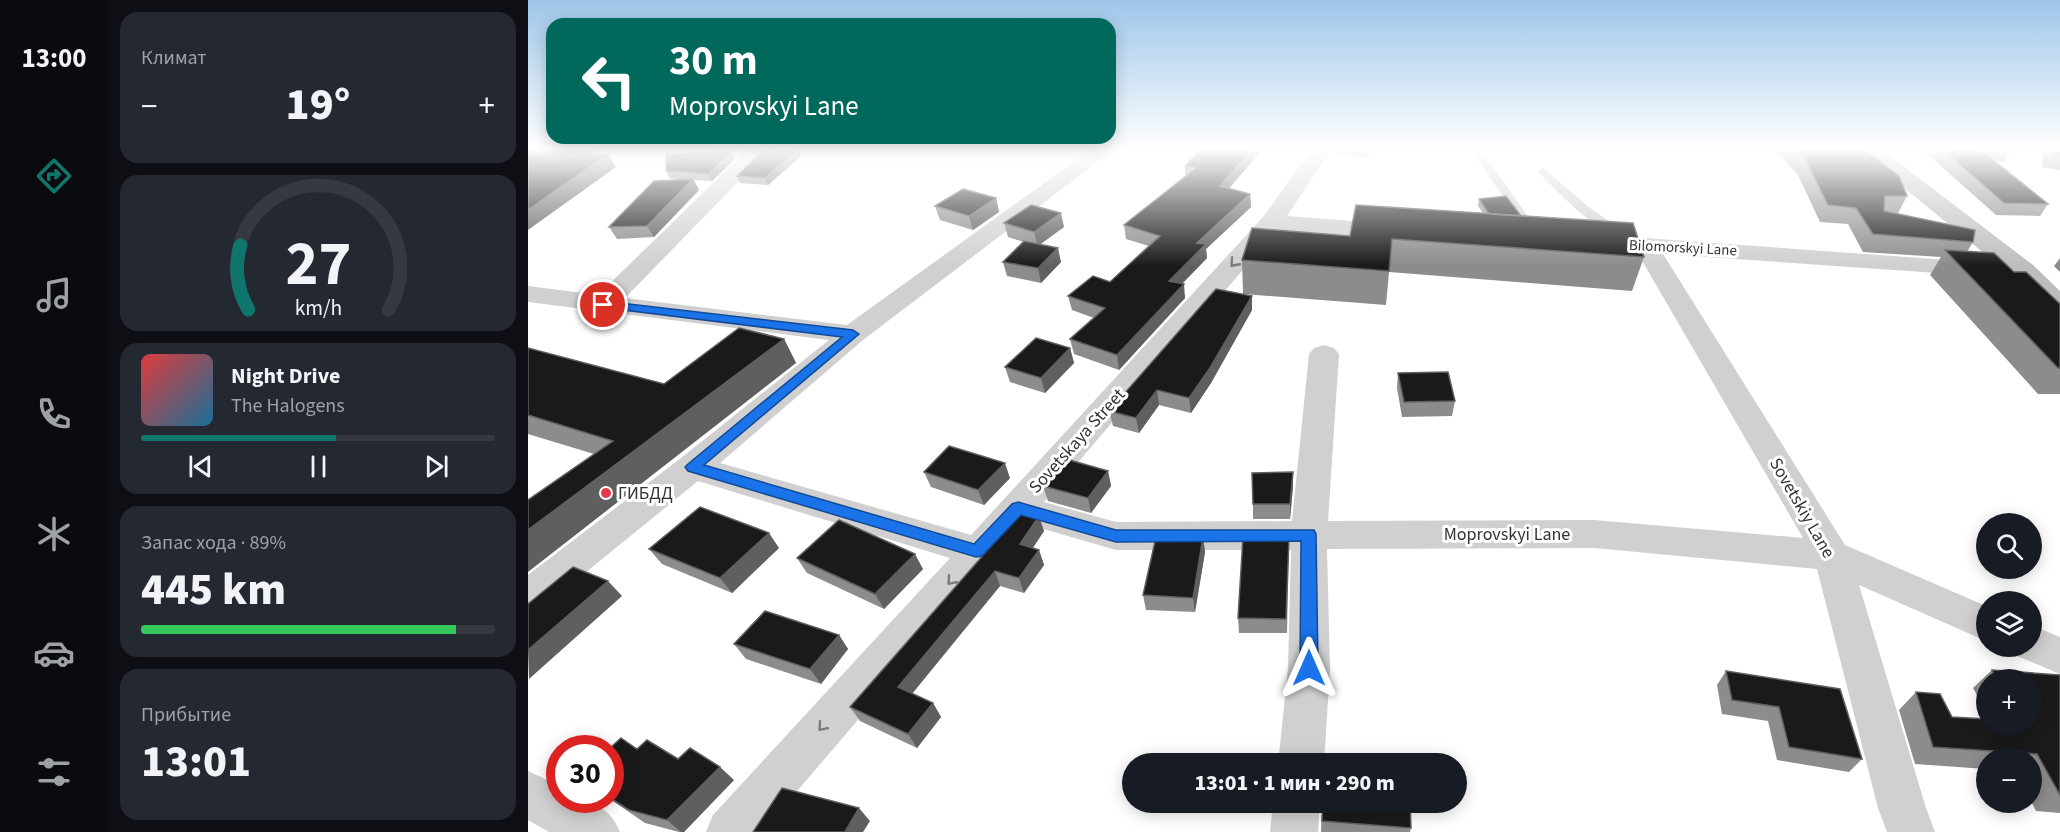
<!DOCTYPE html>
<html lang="ru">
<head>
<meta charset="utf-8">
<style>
	:root { --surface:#171b24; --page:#242831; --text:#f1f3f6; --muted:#9ea1a6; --line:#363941; --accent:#0f766e }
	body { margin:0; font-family:"Source Sans 3",sans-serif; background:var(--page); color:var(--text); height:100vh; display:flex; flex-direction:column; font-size:22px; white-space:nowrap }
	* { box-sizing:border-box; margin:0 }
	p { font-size:20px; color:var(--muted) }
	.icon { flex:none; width:33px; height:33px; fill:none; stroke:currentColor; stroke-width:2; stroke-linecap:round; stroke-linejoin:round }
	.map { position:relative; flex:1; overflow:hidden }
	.details { display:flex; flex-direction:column; gap:12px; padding:12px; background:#0d0f14; width:420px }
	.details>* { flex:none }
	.guide { position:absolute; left:18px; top:18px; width:570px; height:126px; border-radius:18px; box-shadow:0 3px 15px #0003; background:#00695c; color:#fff; overflow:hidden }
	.controls { position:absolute; left:1448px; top:513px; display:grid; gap:12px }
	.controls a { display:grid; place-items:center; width:66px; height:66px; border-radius:50%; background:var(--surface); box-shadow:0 3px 15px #0003; font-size:30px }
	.speed { position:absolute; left:18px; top:735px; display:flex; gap:12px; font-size:30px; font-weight:700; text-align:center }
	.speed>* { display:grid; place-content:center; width:78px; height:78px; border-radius:50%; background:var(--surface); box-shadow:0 3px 15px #0003; line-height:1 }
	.speed .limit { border:9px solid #d22; background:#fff; color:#111 }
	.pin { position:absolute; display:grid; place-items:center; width:51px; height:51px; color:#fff; margin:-26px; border:3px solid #fff; border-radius:50%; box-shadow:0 2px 6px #0007 }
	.me { position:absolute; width:66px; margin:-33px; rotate:0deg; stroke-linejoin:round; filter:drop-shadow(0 0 4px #0008) }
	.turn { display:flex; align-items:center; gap:21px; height:126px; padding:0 24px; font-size:27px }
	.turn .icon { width:78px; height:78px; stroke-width:2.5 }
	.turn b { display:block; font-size:42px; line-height:51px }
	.big { font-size:45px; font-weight:800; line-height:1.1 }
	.details .card { flex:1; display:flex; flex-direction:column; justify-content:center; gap:9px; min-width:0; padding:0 21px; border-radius:18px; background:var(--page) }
	.details .dial { align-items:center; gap:0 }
	.dial svg { height:156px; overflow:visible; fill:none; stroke:var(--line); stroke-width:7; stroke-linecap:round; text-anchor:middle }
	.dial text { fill:var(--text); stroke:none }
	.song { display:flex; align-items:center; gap:18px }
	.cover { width:72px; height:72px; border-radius:9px; background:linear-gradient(135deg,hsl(0 70% 55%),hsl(200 70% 35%)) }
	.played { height:6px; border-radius:3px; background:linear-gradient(90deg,var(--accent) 55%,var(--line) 55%) }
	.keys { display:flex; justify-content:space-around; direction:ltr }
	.heat { display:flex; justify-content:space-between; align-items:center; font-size:33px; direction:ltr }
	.charge { height:9px; border-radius:4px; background:linear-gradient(90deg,#34c759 89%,var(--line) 0) }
	.trip { position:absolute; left:594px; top:753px; width:345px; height:60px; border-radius:30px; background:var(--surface); box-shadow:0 3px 15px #0003; font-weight:800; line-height:60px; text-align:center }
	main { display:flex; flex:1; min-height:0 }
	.menu { display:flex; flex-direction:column; width:108px; justify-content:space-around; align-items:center; background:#090b0e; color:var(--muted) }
	.menu .icon { width:42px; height:42px }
	.menu .selected { color:var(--accent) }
	.menu b { font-size:27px; color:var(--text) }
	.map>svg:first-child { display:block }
</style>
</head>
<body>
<main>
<nav class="menu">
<b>13:00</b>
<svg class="icon selected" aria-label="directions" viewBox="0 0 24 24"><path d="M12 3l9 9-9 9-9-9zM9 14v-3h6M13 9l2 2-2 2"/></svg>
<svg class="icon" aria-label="music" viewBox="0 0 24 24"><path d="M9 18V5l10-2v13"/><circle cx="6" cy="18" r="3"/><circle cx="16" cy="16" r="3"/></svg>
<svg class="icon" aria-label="phone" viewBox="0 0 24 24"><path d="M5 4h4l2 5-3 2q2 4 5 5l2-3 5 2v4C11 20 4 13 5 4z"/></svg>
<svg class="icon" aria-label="climate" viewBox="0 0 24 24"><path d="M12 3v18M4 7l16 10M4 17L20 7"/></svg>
<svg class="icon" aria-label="car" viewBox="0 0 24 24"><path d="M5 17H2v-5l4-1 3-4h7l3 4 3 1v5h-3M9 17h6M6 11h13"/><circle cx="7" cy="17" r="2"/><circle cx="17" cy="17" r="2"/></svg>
<svg class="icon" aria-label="filters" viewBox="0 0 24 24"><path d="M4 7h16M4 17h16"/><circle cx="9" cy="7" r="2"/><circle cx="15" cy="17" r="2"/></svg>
</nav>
<section class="details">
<div class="card"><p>Климат</p>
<div class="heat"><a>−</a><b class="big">19°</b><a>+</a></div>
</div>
<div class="card dial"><svg viewBox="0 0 100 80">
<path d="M14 69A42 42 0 1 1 86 69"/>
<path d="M14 69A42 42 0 0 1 10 36" stroke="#0f766e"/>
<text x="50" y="56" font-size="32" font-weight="700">27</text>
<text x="50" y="72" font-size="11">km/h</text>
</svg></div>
<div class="card">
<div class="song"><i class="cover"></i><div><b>Night Drive</b><p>The Halogens</p></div></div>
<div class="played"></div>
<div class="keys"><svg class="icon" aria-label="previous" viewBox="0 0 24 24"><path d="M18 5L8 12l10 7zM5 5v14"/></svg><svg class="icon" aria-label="pause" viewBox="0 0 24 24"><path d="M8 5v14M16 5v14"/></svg><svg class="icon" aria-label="next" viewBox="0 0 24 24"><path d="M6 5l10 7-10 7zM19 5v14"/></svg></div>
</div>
<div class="card"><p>Запас хода · 89%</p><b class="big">445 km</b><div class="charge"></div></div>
<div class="card"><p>Прибытие</p><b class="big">13:01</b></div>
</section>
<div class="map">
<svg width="1532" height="832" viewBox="0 0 1532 832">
	<rect width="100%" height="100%" fill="#fff"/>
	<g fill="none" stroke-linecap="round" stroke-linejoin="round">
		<path fill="#d0d0d0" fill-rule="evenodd" d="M948 154H956L1006 225 1004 227H996L947 156Z
			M1015 168 1062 208 1091 228V232C1070 236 1026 188 1011 173V169Z"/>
		<path fill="#d0d0d0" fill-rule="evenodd" d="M219 150H241L97 298 319 325 562 150H585L335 340 192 463 443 535 735 217 783 150H803L759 216 865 224 874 226 877 231 874 236 865 238 749 230 516 502 588 522 764 521 781 354 786 348 796 345 806 348 811 354 800 521 1066 520 1275 538 1109 252 1061 249 1058 244 1061 239 1070 237 1117 238 1461 263 1465 268 1461 273 1452 276 1135 254 1317 545 1458 606V641L1331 585 1398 808 1407 832H1359L1350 808 1289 569 1066 548 799 549 802 668 796 764H750L760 668 763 550H588L498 524 234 832H178L185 815 422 558 170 481 14 608 0 613V575L153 458 301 340 0 302V286L70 295Z
			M1503 625 1532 637V674L1489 656 1484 646H1503Z
			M0 771 32 786V800C61 800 80 803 92 832H21L0 820Z
			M745 802H792L790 832H742Z"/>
		<path fill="#bdbdbd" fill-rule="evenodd" d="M1330 150H1354L1505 265 1532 291V315L1522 312 1485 277Z"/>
	</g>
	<path fill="#8c8c8c" d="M672 150 702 189 722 194 723 207 678 249 679 258 654 284 657 298 591 370 546 354 542 339 566 318 544 310 540 296 582 282 621 246 598 239 596 225 657 176V166Z
		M804 150H843L839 158 805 152Z
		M1247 150H1337L1379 196 1370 213H1363L1445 242 1439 252 1486 272 1532 304V394H1510L1402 275 1413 257 1335 252 1320 224 1292 222 1270 175Z
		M1395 150H1483L1476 162 1466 160 1520 204 1512 216 1468 215Z
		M1515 150H1532V170L1514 167Z
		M204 152 207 159 184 181 166 180 171 190 126 237 89 239 81 227 161 180 141 178 138 171Z
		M273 156 240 185 212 183 209 176Z
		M468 198 471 212 445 230 412 220 407 206Z
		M951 199 993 216 1116 257 1104 291 861 272 858 305 715 294 714 260 822 236 955 213 950 206Z
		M476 223 536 227 512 244 533 262 513 283 479 276 475 262 496 242 480 237Z
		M1532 258V272L1526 266Z
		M724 296V310L683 383 663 413 631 405 611 433 585 426 581 411Z
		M256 339 268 363 66 454 0 434V348L136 384Z
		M542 348 546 363 517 393 482 382 477 367Z
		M870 373 927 401 924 416 874 417 869 388Z
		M580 471 583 486 563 513 520 501 515 486Z
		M396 472 482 478 456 505 403 487Z
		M765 487 762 519H725V504Z
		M494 511 516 531 505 548 511 550 516 565 496 593 472 586 384 694 405 703 413 717 389 748 332 721 322 707Z
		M675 537 677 552 667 612 618 610 615 595Z
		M761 537 759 633H711L710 618Z
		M251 548 204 593 134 564 121 549Z
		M269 558 395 569 356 609 279 573Z
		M311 635 320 649 293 684 218 659 206 644Z
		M1464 670 1532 675V813L1508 811 1503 801V758H1458V769L1387 764 1371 710 1388 692 1424 717 1503 724V680H1458V711L1445 688Z
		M1198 671 1334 759 1321 772 1249 760 1240 721 1194 714 1189 685Z
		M82 748 109 749 150 759 206 780 156 832H151L117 823 82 799Z
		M794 802 883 828 882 832H793Z"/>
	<path fill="#5f5f5f" d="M48 150H70L51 168 43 155Z
		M270 150 273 156 240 185 237 178Z
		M723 150H734L692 199V186Z
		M840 150H843L839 158Z
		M204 152 207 159 184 181 180 174Z
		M80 154 88 167 0 230V210Z
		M165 179 171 190 126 237 119 226Z
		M722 194 723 207 678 249 679 258 642 296 641 281 669 243Z
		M468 198 471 212 445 230 441 216Z
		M533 213 536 227 510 246 506 232Z
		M530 248 533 262 513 283 510 268Z
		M656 284 657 298 591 370 589 355Z
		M724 296V310L683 383 663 413 661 398Z
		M256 339 268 363 0 572V530Z
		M542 348 546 363 517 393 513 378Z
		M629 390 631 405 611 433 608 418Z
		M477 463 482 478 456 505 450 490Z
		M580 471 583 486 563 513 560 498Z
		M765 472V487L762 519V504Z
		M511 516 516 531 497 559 492 544Z
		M241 533 251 548 204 593 192 578Z
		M675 537 677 552 667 612 665 598Z
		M511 550 516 565 496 593 491 578Z
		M387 554 395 569 356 609 347 594Z
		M467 571 472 586 378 701 370 687Z
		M80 581 94 596 1 679 0 650Z
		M311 635 320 649 293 684 282 669Z
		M405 703 413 717 389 748 380 734Z
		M192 767 206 780 156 832H153L139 820Z
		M331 808 342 821 335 832H317Z"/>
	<path fill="#1a1a1a" stroke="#5f5f5f" stroke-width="1.5" d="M0 150H48L43 155 80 154 0 210Z
		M270 150 237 178 209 176 234 151Z
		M672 150H723L692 186 722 194 669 243 678 244 641 281 656 284 589 355 542 339 577 308 540 296 565 276 582 282 632 236 596 225 668 168 657 166Z
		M1268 150H1337L1371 176 1379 196H1357L1356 211 1447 230 1445 242 1345 234 1328 208 1300 205 1277 159Z
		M1415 150H1453L1520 204 1476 203Z
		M1522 150H1532V157L1522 156Z
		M204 152 180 174 138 171V154Z
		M165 179 119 226 81 227 126 181Z
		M435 189 468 198 441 216 407 206Z
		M978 196 993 216 961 214 951 199Z
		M503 205 533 213 506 232 476 223Z
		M828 205 1105 223 1116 257 864 239 861 271 714 260 724 228 822 236Z
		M496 241 530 248 510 268 475 262Z
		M1417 250 1466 253 1486 272H1498L1532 304V368H1530Z
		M688 289 724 296 682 368 661 398 629 390 608 418 581 411Z
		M211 328 256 339 0 530V500L85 441 0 415V348L136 384Z
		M508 338 542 348 513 378 477 367Z
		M920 372 927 401 876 402 870 373Z
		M421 446 477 463 450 490 396 472Z
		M540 457 545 461 580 471 560 498 515 486Z
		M765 472 762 504H725L724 473Z
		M172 507 241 533 192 578 121 549Z
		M494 511 511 516 492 544 511 550 491 578 467 571 370 687 405 703 380 734 322 707Z
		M311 520 387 554 347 594 269 558Z
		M628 537H675L665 598 615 595Z
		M715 537H761L758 619 710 618Z
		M45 567 80 581 0 650V604Z
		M237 611 311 635 282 669 206 644Z
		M1464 670 1532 675V795L1509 754 1405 747 1388 692 1412 694 1424 717 1458 719V724H1503V680H1469Z
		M1198 671 1312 689 1334 759 1261 747 1251 707 1204 700Z
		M93 738 109 749 119 740 150 759 162 748 192 767 139 820 101 810 82 798V748Z
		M796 756 881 761V764H796Z
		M254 788 331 808 317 832H225Z
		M795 802H882L883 828 794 821Z"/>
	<defs><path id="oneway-chevron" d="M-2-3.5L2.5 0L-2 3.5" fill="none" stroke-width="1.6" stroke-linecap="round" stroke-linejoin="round" transform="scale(1.5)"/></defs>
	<g stroke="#7a7a7a">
		<use href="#oneway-chevron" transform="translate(706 263) rotate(132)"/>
		<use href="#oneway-chevron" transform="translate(423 581) rotate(131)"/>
		<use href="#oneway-chevron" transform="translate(294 727) rotate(131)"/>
	</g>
	<linearGradient id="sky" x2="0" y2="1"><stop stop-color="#9ec6ea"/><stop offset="0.56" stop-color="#fff"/><stop offset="1" stop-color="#fff" stop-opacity="0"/></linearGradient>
	<rect width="1532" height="266" fill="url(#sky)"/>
	<path fill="#1a73e8" stroke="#114b97" stroke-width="1.5" d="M75 301 325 330 331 334 176 465 446 544 484 504 490 502 588 530H786L788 534 790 668 788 673 781 676 775 673 772 668 773 541 588 542 493 515 454 556 448 557 160 471 157 467 160 464 314 337 71 307V302Z"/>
	<circle fill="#e63946" stroke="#fff" stroke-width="2" cx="78" cy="493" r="6"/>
	<g text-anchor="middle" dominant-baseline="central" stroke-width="6" stroke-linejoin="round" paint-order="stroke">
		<g font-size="15" fill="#333" stroke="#fff">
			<text transform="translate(1155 248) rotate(3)">Bilomorskyi Lane</text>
		</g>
		<g font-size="18" fill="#333" stroke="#fff">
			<text transform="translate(549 441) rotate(-48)">Sovetskaya Street</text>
			<text transform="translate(1274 508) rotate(60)">Sovetskiy Lane</text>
			<text x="979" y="534">Moprovskyi Lane</text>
		</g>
		<g font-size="18" fill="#333" stroke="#fff" text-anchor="start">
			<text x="90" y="493">ГИБДД</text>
		</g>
	</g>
</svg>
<div class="controls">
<a><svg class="icon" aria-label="search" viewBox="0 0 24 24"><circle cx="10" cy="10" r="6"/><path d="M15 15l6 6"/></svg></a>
<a><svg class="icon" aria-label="layers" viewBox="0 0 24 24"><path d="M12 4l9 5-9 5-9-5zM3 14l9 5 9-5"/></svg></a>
<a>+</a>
<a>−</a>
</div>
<div class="speed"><div class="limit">30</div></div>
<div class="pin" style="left:75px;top:305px;background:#d93025"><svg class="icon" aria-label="arrive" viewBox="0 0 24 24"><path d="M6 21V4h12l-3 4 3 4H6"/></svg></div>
<svg class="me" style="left:781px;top:668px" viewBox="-20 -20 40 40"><path d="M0-17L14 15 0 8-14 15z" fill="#1a73e8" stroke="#fff" stroke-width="4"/></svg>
<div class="trip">13:01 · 1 мин · 290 m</div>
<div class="guide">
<div class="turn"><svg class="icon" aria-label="left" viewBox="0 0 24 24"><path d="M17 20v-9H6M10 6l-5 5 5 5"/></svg><div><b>30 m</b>Moprovskyi Lane</div></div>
</div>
</div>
</main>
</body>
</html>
